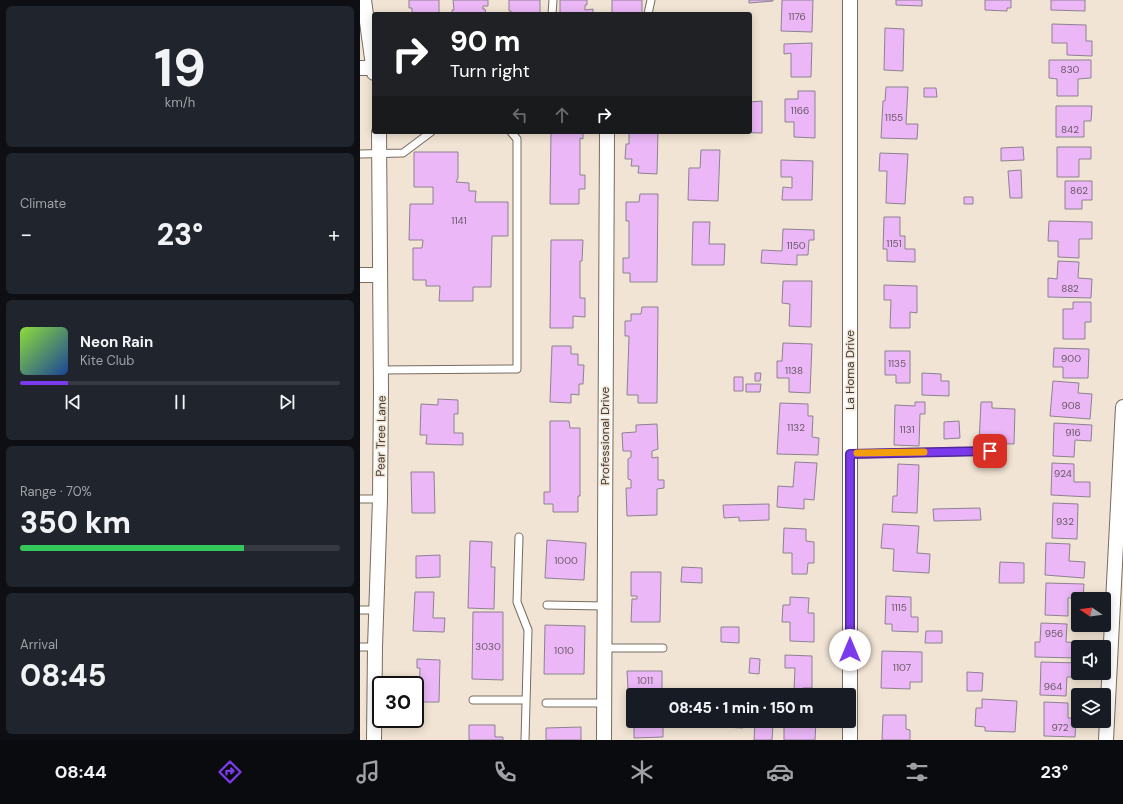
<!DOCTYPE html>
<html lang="en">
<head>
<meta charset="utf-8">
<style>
	:root { --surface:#171b24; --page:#20242c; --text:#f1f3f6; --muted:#9ea1a6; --line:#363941; --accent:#7c3aed }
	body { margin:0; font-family:"DM Sans",sans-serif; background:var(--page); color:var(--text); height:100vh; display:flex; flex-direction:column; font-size:15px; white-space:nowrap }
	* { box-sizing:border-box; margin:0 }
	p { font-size:13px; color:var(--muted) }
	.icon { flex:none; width:22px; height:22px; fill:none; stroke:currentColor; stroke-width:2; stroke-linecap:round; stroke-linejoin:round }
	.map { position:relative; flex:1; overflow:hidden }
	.drawer { display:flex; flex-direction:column; gap:6px; padding:6px; background:#0d0f14; width:360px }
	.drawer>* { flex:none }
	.hud { position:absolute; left:12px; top:12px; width:380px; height:122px; border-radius:4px; box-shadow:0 2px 10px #0003; background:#202124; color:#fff; overflow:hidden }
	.needle { width:26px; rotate:283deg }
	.fabs { position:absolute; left:711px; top:592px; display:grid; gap:8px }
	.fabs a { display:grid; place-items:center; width:40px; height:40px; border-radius:4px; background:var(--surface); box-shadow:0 2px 10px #0003; font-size:20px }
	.speed { position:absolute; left:12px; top:676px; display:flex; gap:8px; font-size:20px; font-weight:700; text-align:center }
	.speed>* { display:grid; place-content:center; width:52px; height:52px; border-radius:50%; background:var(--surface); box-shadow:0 2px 10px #0003; line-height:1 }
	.speed .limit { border:2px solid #111; border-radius:6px; background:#fff; color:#111 }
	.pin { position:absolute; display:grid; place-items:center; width:34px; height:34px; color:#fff; margin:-17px; border-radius:8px; box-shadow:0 2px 6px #0006 }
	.me { position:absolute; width:44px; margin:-22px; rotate:0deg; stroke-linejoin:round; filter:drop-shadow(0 0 3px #0008) }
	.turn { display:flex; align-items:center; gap:14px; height:84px; padding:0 12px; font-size:18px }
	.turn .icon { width:52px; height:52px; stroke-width:2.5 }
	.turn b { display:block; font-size:28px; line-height:34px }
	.lanes { display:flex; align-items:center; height:38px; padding:0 12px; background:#0003; justify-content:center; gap:20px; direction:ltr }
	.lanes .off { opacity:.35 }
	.big { font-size:30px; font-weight:800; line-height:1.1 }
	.drawer .card { flex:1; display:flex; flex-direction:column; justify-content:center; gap:6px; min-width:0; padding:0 14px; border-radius:6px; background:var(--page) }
	.drawer .dial { align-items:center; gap:0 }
	.dial b { font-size:52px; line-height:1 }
	.song { display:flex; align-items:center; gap:12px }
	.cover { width:48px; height:48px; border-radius:6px; background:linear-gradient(135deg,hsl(90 70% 55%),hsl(220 70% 35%)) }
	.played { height:4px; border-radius:2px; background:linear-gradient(90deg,var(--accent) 15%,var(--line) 15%) }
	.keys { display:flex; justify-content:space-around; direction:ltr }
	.heat { display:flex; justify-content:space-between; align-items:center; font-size:22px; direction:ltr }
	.charge { height:6px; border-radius:3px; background:linear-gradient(90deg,#34c759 70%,var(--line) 0) }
	.trip { position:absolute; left:266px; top:688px; width:230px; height:40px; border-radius:4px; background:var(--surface); box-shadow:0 2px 10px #0003; font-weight:800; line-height:40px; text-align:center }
	.dock { display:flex; height:64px; justify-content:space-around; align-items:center; background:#090b0e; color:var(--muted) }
	.dock .icon { width:28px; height:28px }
	.dock .on { color:var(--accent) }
	.dock b { font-size:18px; color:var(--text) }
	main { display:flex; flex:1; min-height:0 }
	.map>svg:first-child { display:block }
</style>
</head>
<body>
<main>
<section class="drawer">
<div class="card dial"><b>19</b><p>km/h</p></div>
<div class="card"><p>Climate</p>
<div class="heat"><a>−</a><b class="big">23°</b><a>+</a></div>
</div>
<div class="card">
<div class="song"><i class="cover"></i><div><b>Neon Rain</b><p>Kite Club</p></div></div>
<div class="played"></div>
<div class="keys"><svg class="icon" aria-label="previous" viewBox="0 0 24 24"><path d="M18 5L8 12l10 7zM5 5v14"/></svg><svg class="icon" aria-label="pause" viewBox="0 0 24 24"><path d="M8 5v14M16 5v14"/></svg><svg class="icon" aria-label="next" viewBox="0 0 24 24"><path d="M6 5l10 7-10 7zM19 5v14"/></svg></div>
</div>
<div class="card"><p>Range · 70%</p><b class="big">350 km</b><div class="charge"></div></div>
<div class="card"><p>Arrival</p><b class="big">08:45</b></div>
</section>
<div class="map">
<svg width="763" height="740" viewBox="0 0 763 740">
	<rect width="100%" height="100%" fill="#f1e4d4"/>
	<path fill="#ebb7f7" stroke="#8d8290" d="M49 0H79V14H52V8H49Z
		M93 0H128V6H123V9H125L126 14H92V10H94Z
		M149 0H180V14H151V11H149Z
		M200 0H227V5H225V10L233 9V14H200Z
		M252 0H282V14L252 13Z
		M389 0H413V1L389 3Z
		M422 0H453L452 32 421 31Z
		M536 0H562V6L536 5Z
		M625 0H651V8H647V11L625 10Z
		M691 0H725V11L691 10Z
		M692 24 726 25V41H732V56L707 55V43H692Z
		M525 28 544 29 543 71 524 70Z
		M452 43 451 77H431V53L424 54V44Z
		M689 60H731V78L718 79V96H697V79L689 78Z
		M526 87H548L546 124H558L557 139 521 138 523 101H525Z
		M564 88H576L577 97H564Z
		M438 91H455V138L434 137V122H425V99H438Z
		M402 101V133L369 132H390V102Z
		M696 106H732L731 121H724V137H696Z
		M191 132H223V139L220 138V175H225V189H219V204H190Z
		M269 132H298L297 174 278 173 279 166H271L272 159H265L266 144H269Z
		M663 147 664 160 641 161V148Z
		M697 147H731V159H719V177H697Z
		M341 150H360L358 201 328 200 329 168H340Z
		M54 152H98V178L96 182 109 183V191H116L115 202H148V236H132L131 287H113V301H79L80 286H66V280H53V248H62L63 240H49L50 204H73V187H54Z
		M520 153 548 154 545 204 526 203 527 171H519Z
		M421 160 453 161 452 200H422L423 187 432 188V177H421Z
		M661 170 662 198H650L648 171Z
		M705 181H732V200H722V209H705Z
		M280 194H298L297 282H270V273H263V258H269V221H266V202H279Z
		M604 197H613V204H604Z
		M524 217H540V236H545V249H555V262L527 261V249H523Z
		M689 221 732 222V239H719V258L698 257V241H688Z
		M333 222H350L349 244H365L364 265H332Z
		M423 229 454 230V240H449L448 255H437V265L401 263 402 250 422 251Z
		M191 240H223L222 261H220V298H225V317L213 316V328H190Z
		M698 261 719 262 718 278 732 279 731 298 688 297V278L697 279Z
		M423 281H452L451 327 429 326 430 304 422 303Z
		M524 285 557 286V313L550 312V328H530L531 300H524Z
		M713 302H731V322H725V339H703V309H713Z
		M282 307H298L297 403H278V395H267L269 336H265V321H271V314H281Z
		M423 343 452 344 450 393 429 392V378H417V361H422Z
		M192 346H211V354H218V365H224L223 384H219V395L211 394V403L190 402Z
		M694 348 729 349 728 378H703V367H693Z
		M525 351H550V383H536V375H525Z
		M395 373H401L400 381H395Z
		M562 373 581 374V381H589V396L562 395Z
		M374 377H383V391H374Z
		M693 381 719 383 718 393 732 394 730 419 690 416Z
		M386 384H401L400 392H386Z
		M78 399 98 400V414H94V433H103V445L66 444 67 435H60L61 404 78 405Z
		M555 402H565V414H560L559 446 534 445 535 405 555 406Z
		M621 402H632V408L655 409 654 444 619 443Z
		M420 403 448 404V416H453L452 437 459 438 458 455 417 454Z
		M190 421H209L210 428H220V496H218V512H193V504H184V492H190Z
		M599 421 600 438 584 439V422Z
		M694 423 732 425 731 441 715 440 714 457 693 456Z
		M297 424 298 449 292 451V458L298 457V480H304V488L297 489V515L267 516 266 488H271V480L268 479V459L271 457V451H263L262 433 276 432V425Z
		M435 462 457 463 454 500 444 499V509L417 507 418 486 433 487Z
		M692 463 714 464V482H730V497L691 495Z
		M538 464 559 465 557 513 532 512 533 496H537Z
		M51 472H74L75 513H52Z
		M693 503 718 504 717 539 692 538Z
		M409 504V520L379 521V517L364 518 363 505Z
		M620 508 621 520 574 521 573 509Z
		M523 524 559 526 557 553 570 554 569 573 533 571 534 549 521 548Z
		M424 528 446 529V541L454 542V563H448L447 574H432V553H423Z
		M187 540 226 543 224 580 185 578Z
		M110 541 132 542 131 567H135L134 609 108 608Z
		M686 543 710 544 709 561 725 562 724 578 685 575Z
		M80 555V577L56 578V556Z
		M640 562 664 563V583H639Z
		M322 567 342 568V583L321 582Z
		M271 572H301L300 622H271L272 599H277V596H271Z
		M686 583 724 584 723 598H708V616L685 615Z
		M55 592H74L73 618H85L84 632 53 631Z
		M526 596 551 597V617H558V632L532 631V624H525Z
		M430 597 449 598 448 613H454V642L430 641V622H422L423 605H430Z
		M113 612H143V680L112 679Z
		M681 623 707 624 706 642 719 643 718 658 675 657V642H680Z
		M185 625 225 626 224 674H184Z
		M361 627H379V643L361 642Z
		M566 631H582V643H565Z
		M522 651 562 652V682H550V689L521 688Z
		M425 655 452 656V688H443V695H425V690H434L435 668H425Z
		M390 658 400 659 399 674 389 673Z
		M57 659 80 660 79 702H59L60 668H57Z
		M681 662 718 663 717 677H707L706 696 680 695Z
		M267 671H302V695H278V689H268Z
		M607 672 623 673 622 691H607Z
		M622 699 657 701 655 732 625 731V727L615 726 616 708H622Z
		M684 702 708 703V718H716L715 737 684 736Z
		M523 715H546V729L550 730V740H522Z
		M274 721H303V737L274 738Z
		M364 721H383V728L364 727Z
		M424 721H456L455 740H424Z
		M395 724 413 725 412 740H394Z
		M109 725H135V737H143V740H109Z
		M221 727V740H186V728Z"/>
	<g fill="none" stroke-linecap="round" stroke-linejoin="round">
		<defs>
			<path id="lane" d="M192 14 193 0
				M288 14 291 0
				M0 154 43 153 71 132
				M21 370 157 369V139L151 132
				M490 454 630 451
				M0 499H20
				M159 537 157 602 168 630 165 740
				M187 605 245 606
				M0 610H16
				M0 647H15
				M245 648H303
				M113 700H166
				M186 703H245"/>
			<path id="street" d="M4 0 14 73
				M490 0V740
				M0 68H13
				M0 275H19
				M14 740 15 647 20 499 21 390 19 132
				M244 740 247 132
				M746 740 763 407"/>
		</defs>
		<use href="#lane" stroke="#786c5e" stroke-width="9"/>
		<use href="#street" stroke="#786c5e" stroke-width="16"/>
		<use href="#lane" stroke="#fff" stroke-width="7"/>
		<use href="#street" stroke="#fff" stroke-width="14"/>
	</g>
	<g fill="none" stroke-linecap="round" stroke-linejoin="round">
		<defs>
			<path id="route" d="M490 650V454L630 451"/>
		</defs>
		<use href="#route" stroke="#51269a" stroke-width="10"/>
		<use href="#route" stroke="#7c3aed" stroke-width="7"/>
		<path stroke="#f59e0b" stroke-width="7" d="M497 453 564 452"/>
	</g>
	<g text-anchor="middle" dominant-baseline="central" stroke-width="3" stroke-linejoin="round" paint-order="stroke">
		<g font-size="10" fill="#6a5965">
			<text x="437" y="16">1176</text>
			<text x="710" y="69">830</text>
			<text x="440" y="110">1166</text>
			<text x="534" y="117">1155</text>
			<text x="710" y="129">842</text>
			<text x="719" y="190">862</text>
			<text x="99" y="220">1141</text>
			<text x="534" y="243">1151</text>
			<text x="436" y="245">1150</text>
			<text x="710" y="288">882</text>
			<text x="711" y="358">900</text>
			<text x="537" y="363">1135</text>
			<text x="434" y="370">1138</text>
			<text x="711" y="405">908</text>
			<text x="436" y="427">1132</text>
			<text x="547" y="429">1131</text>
			<text x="713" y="432">916</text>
			<text x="703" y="473">924</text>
			<text x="705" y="521">932</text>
			<text x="206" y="560">1000</text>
			<text x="539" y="607">1115</text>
			<text x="694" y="633">956</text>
			<text x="128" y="646">3030</text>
			<text x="204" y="650">1010</text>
			<text x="542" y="667">1107</text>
			<text x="285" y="680">1011</text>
			<text x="693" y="686">964</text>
			<text x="700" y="727">972</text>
		</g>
		<g font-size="12" fill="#3f3a34" stroke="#f1e4d4">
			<text transform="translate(490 370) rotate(-90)">La Homa Drive</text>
			<text transform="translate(21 436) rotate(-89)">Pear Tree Lane</text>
			<text transform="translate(245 436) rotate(-90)">Professional Drive</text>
		</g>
	</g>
</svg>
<div class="fabs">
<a><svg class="needle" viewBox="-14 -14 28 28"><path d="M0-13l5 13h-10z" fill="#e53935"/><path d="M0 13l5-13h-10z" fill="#9ea1a6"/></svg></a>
<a><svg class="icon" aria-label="sound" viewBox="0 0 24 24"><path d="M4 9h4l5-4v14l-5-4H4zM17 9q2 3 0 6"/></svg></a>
<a><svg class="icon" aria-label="layers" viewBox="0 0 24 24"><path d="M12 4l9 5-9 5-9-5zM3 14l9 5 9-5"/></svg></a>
</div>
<div class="speed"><div class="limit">30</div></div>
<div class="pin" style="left:630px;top:451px;background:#d93025"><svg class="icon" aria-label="arrive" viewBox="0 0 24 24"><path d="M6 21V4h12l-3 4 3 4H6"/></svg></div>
<svg class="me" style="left:490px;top:650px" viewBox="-20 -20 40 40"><circle r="19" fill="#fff"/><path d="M0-13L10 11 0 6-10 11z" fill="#7c3aed"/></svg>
<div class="trip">08:45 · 1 min · 150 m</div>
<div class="hud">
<div class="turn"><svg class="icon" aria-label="right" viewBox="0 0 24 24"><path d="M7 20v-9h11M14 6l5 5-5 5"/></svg><div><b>90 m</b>Turn right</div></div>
<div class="lanes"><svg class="icon off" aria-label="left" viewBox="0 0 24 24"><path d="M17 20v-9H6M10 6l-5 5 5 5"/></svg><svg class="icon off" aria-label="ahead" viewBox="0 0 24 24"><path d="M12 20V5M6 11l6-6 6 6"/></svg><svg class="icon" aria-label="right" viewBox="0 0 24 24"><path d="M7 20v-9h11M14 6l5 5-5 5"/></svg></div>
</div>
</div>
</main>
<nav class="dock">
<b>08:44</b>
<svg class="icon on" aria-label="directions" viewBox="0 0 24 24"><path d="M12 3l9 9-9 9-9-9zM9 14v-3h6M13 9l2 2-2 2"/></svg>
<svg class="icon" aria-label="music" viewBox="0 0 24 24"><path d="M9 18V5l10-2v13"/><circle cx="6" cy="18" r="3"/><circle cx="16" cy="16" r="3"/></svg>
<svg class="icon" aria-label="phone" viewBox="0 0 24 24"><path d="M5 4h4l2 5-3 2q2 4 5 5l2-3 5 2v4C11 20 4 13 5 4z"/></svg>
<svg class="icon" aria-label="climate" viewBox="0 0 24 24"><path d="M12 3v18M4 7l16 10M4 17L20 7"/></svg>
<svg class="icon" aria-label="car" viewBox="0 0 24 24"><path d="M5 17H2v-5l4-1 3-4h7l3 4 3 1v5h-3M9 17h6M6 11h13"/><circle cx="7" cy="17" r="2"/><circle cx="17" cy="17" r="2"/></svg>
<svg class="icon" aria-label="filters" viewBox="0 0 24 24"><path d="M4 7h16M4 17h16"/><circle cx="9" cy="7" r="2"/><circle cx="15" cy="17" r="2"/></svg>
<b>23°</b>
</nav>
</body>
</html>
